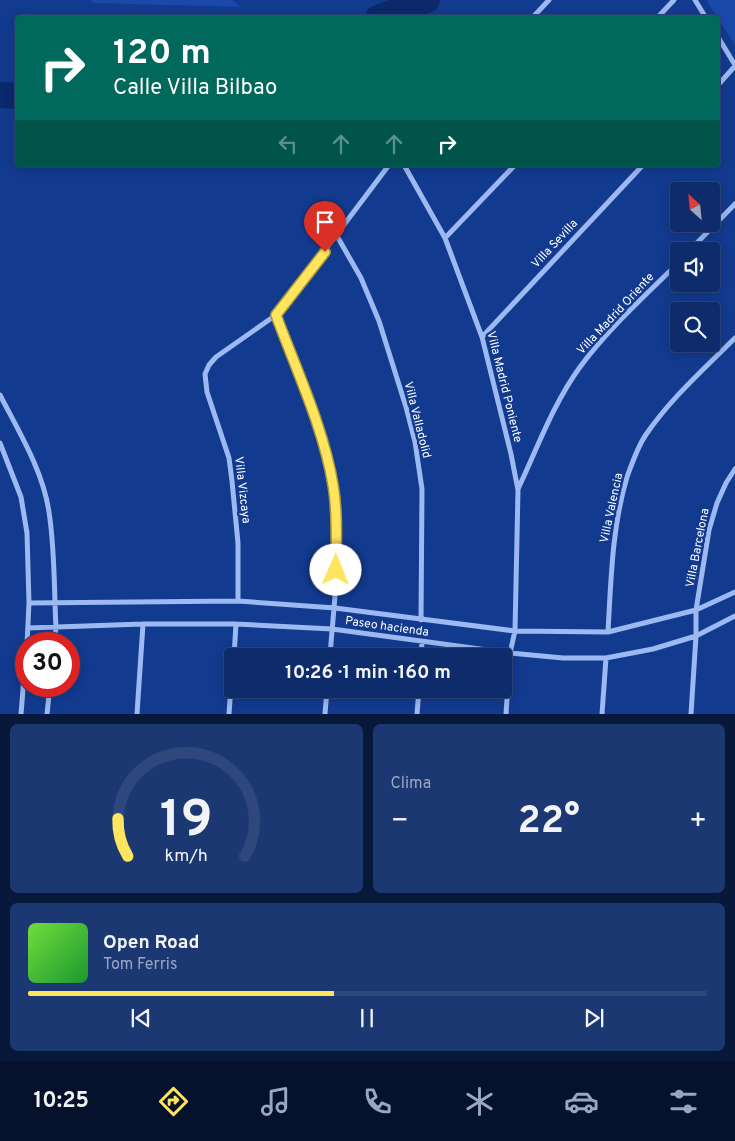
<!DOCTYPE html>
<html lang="es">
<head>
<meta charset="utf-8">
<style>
	:root { --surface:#0e2c6b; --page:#1c3873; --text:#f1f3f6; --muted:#9ba7c1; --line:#2e487e; --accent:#ffe45d }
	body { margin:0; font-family:Overpass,sans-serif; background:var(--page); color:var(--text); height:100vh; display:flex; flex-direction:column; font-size:19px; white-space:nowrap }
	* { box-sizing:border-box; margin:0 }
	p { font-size:16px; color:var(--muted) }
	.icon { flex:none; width:28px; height:28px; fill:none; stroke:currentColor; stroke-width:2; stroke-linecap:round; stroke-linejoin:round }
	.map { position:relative; height:714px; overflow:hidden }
	.details { display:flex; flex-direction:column; gap:10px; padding:10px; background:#08183b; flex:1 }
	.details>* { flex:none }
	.top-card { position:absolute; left:15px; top:15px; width:705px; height:152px; border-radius:5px; box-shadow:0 2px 12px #0003,0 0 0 1px var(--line); background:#00695c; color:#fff; overflow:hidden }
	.needle { width:32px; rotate:333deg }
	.fabs { position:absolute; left:670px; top:182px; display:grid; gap:10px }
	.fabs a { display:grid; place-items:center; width:50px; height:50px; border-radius:5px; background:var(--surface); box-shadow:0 2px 12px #0003,0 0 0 1px var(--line); font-size:25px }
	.speed { position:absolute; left:15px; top:632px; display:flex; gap:10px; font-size:25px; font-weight:700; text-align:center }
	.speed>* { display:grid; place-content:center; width:65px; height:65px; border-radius:50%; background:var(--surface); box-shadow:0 2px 12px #0003,0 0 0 1px var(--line); line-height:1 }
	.speed .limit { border:8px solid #d22; background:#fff; color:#111 }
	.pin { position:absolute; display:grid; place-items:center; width:42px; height:42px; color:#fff; margin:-51px -21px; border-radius:50% 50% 50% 0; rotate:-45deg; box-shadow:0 0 5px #0007 }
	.pin .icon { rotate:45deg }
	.me { position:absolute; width:55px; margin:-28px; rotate:1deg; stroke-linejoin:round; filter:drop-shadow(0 0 4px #0008) }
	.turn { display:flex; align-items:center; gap:18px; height:105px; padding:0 15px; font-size:22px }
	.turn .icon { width:65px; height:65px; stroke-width:2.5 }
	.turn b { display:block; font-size:35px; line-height:42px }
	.lanes { display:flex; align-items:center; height:48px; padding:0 15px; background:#0003; justify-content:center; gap:25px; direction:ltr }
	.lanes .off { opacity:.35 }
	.big { font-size:38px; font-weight:700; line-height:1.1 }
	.details .card { flex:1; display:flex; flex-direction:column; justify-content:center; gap:8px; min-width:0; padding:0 18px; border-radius:8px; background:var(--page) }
	.details .dial { align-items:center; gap:0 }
	.dial svg { height:130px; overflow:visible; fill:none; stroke:var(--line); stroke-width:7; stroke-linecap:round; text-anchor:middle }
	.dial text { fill:var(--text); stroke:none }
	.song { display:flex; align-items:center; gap:15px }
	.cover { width:60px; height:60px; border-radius:8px; background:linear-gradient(135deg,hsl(100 70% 55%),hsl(130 70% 35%)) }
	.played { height:5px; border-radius:2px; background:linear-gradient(90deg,var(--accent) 45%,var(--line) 45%) }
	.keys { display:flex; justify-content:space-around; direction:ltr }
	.heat { display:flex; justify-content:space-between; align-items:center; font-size:28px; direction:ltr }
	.details .tiles { flex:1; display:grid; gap:10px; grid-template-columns:1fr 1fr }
	.card:last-child { grid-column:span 2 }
	.trip { position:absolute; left:224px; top:648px; width:288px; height:50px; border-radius:5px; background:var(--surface); box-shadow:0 2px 12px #0003,0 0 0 1px var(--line); font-weight:700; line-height:50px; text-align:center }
	.dock { display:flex; height:80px; justify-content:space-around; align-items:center; background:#06122b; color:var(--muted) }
	.dock .icon { width:35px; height:35px }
	.dock .active { color:var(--accent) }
	.dock b { font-size:22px; color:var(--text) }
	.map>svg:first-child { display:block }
</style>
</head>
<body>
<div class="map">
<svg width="735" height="714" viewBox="0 0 735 714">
	<rect width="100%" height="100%" fill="#123a8f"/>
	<path fill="#1a49a9" d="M91 0H232L241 7 92 3Z
		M706 0H735V45Z"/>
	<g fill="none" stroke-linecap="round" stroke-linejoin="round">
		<path stroke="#0b296b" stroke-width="26" d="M378 18 427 0
			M0 95 18 96"/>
		<path stroke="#9cb9f1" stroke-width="5" d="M695 0 706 18
			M532 18 549 0
			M657 18 674 0
			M718 37 735 65
			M718 85 735 66
			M404 165 445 238 482 337 511 454 518 490 515 631 510 653 506 714
			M337 236 361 278 379 321 406 407 415 442 422 489 421 620
			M445 238 515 165
			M689 251 735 204
			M276 315C297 370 322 426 333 485 343 541 334 600 330 656
			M482 337 643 165
			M0 395C19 432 43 471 49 512 55 550 54 590 56 628L54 644
			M0 443 21 497 27 533 29 603 27 644
			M518 489C537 449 553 404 580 367 608 329 645 296 679 262
			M238 601V543L232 481 229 458 207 392 205 374 209 365 216 357 276 315 389 165
			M29 603 238 601 335 608 515 631 608 632 696 610 735 592
			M28 628 143 624H236L332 629 510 653 563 658H606L653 649 696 636 735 616
			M608 632C611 580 612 527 627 477 632 464 637 448 645 436 670 399 704 369 735 338
			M234 656 236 624
			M421 656 422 642
			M21 714 26 652
			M47 714 50 686
			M137 714 143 624
			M229 714 232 672
			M325 714 327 689
			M417 714 419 689
			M602 714 606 658
			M691 714 696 636V610L709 530 717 503 726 483 735 469"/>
	</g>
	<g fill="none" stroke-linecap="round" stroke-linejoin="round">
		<defs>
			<path id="route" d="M325 252 276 315C296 369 324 429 333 485 338 513 336 542 336 570"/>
		</defs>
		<use href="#route" stroke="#a6943c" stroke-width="12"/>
		<use href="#route" stroke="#ffe45d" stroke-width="9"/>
	</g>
	<g text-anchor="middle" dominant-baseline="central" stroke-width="5" stroke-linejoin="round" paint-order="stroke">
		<g font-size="12" fill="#fff" stroke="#123a8f">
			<text transform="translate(555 244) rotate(-47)">Villa Sevilla</text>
			<text transform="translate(616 314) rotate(-47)">Villa Madrid Oriente</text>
			<text transform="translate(504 387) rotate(76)">Villa Madrid Poniente</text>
			<text transform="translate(417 420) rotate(76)">Villa Valladolid</text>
			<text transform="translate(242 490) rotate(83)">Villa Vizcaya</text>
			<text transform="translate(612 508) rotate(-78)">Villa Valencia</text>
			<text transform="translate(698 548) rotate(-79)">Villa Barcelona</text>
			<text transform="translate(387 627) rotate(8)">Paseo hacienda</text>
		</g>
	</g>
</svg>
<div class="fabs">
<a><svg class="needle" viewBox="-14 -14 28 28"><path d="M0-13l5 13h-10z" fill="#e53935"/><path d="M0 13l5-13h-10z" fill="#9ba7c1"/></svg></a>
<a><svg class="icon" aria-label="sound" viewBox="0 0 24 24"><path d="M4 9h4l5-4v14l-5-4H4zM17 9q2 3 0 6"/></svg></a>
<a><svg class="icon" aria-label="search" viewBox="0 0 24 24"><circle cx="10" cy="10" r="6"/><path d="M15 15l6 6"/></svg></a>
</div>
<div class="speed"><div class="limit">30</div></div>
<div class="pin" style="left:325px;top:252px;background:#d93025"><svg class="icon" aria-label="arrive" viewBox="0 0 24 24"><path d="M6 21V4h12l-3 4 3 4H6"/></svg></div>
<svg class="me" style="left:336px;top:570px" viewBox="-20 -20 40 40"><circle r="19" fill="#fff"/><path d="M0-13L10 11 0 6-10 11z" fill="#ffe45d"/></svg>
<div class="trip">10:26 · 1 min · 160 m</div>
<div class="top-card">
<div class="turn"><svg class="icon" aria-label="right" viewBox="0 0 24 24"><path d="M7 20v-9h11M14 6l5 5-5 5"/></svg><div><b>120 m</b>Calle Villa Bilbao</div></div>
<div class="lanes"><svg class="icon off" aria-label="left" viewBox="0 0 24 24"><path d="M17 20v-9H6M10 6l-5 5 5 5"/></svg><svg class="icon off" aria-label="ahead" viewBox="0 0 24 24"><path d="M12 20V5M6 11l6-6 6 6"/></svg><svg class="icon off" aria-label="ahead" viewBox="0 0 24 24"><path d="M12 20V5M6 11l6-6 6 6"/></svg><svg class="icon" aria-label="right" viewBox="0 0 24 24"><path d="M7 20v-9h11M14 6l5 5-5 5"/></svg></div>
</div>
</div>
<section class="details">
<div class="tiles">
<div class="card dial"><svg viewBox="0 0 100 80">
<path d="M14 69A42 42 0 1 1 86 69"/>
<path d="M14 69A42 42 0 0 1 8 46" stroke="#ffe45d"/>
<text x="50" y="56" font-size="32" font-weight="700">19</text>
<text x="50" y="72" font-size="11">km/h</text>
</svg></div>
<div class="card"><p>Clima</p>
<div class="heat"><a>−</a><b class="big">22°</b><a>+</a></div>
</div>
<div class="card">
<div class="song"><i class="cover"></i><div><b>Open Road</b><p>Tom Ferris</p></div></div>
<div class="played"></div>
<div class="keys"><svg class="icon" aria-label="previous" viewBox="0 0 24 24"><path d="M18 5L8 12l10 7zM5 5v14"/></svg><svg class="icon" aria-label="pause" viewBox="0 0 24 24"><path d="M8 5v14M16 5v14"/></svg><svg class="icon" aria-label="next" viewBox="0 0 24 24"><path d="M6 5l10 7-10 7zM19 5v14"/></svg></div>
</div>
</div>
</section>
<nav class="dock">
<b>10:25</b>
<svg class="icon active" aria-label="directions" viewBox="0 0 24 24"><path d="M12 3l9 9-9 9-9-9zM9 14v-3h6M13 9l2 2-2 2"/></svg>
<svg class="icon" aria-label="music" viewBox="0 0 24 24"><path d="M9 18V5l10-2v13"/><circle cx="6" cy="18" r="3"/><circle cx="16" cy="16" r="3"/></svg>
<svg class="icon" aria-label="phone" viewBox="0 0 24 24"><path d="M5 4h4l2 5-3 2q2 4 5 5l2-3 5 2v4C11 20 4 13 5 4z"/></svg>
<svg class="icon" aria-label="climate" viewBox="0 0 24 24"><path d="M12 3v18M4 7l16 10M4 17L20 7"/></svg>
<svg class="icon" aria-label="car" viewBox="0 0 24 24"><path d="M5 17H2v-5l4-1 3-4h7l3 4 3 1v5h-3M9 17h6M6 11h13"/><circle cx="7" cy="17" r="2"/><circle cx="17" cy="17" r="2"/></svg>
<svg class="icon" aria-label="filters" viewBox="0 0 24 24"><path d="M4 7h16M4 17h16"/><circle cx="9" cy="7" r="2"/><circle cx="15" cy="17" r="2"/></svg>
</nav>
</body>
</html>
